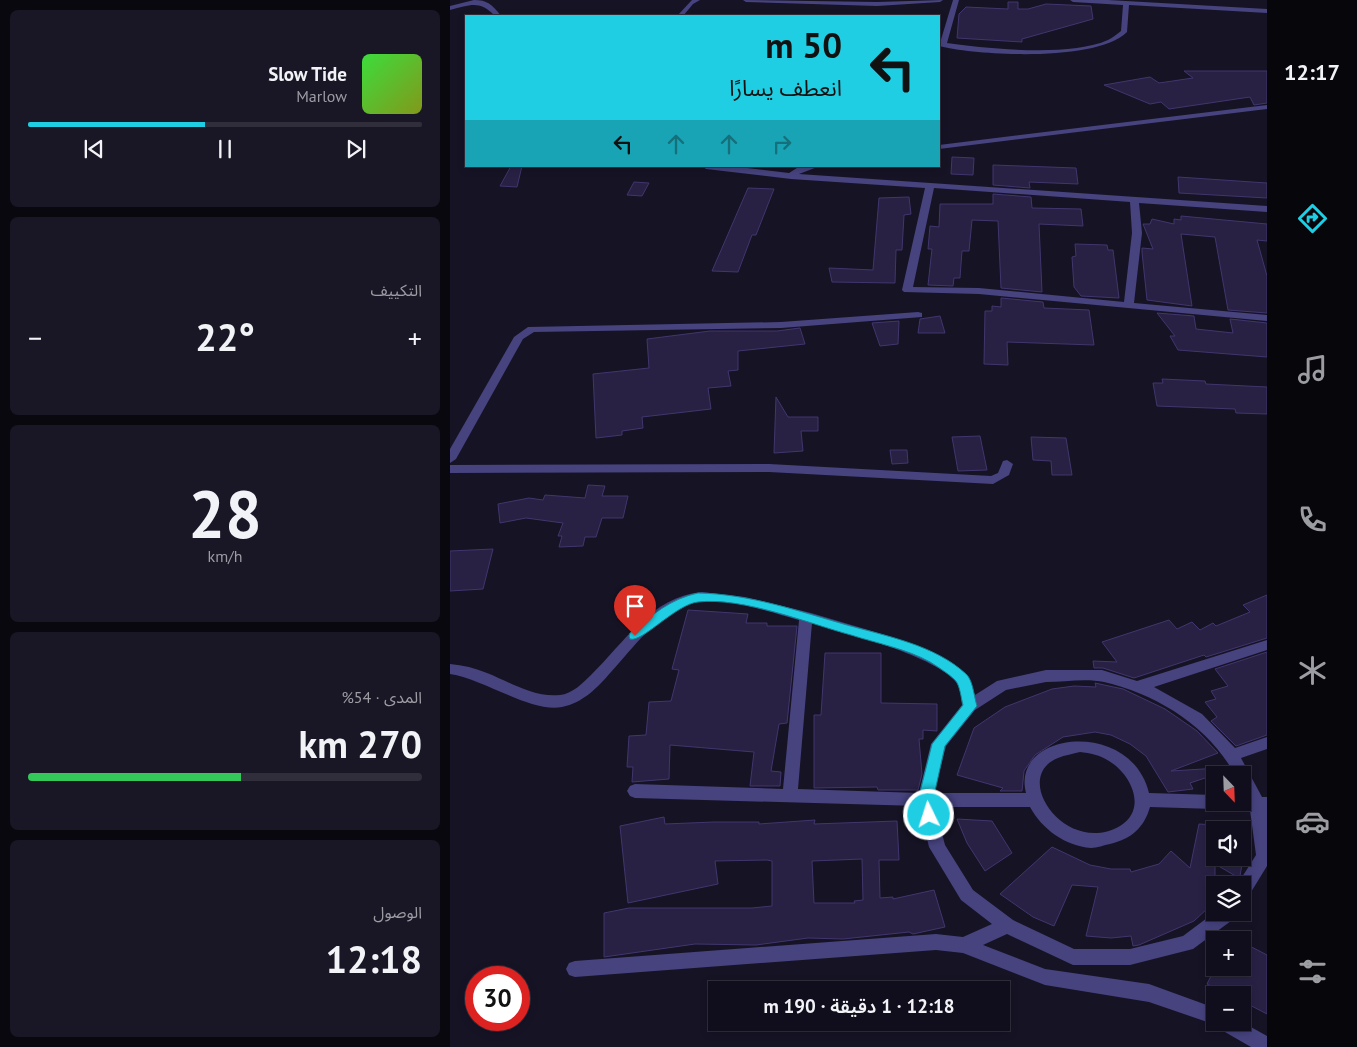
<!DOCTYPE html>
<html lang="ar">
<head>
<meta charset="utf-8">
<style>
	:root { --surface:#100e1c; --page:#191725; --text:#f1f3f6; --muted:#9c9ca3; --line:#302e3b; --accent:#1fcee3 }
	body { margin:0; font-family:"PT Sans","Noto Sans Arabic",sans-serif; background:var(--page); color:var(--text); direction:rtl; height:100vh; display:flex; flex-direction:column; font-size:19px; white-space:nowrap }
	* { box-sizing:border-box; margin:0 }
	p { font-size:16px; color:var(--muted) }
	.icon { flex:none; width:28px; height:28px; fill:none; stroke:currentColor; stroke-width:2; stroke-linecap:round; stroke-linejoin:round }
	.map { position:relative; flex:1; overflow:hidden; direction:ltr }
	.side { display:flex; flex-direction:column; gap:10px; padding:10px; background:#09080f; width:450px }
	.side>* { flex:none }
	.hud { position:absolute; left:15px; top:15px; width:475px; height:152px; border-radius:0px; box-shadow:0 2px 8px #0003,0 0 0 1px var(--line); direction:rtl; background:#1fcee3; color:#111; overflow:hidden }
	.needle { width:32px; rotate:157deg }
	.tools { position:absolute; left:756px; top:766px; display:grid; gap:10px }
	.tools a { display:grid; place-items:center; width:45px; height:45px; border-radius:0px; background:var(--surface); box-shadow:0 2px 8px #0003,0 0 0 1px var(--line); font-size:25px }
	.speed { position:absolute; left:15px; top:966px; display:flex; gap:10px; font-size:25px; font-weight:700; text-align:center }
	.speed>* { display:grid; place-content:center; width:65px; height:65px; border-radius:50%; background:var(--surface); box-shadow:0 2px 8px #0003,0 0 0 1px var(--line); line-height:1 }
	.speed .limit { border:8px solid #d22; background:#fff; color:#111 }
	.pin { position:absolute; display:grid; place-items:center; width:42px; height:42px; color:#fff; margin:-51px -21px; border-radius:50% 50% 50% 0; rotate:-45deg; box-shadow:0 0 5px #0007 }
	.pin .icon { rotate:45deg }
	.me { position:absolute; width:55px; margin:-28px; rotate:356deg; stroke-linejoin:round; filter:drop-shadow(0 0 4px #0008) }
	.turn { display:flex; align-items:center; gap:18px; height:105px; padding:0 15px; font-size:22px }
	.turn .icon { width:65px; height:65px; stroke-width:2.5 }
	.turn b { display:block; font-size:35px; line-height:42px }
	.lanes { display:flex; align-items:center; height:48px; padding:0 15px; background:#0003; justify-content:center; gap:25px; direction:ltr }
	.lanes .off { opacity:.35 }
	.big { font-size:38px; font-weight:600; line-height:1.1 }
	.side .tile { flex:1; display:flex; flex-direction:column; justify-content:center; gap:8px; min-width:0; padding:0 18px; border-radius:8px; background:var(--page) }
	.side .dial { align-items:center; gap:0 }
	.dial b { font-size:65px; line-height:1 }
	.song { display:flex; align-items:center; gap:15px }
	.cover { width:60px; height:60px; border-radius:8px; background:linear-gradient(135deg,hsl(120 70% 55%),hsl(70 70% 35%)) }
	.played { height:5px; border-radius:2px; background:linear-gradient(90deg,var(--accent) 45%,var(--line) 45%) }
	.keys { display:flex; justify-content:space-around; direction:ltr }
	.heat { display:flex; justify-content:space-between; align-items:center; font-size:28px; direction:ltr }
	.charge { height:8px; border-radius:4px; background:linear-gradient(90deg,#34c759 54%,var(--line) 0) }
	.trip { position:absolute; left:258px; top:981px; width:302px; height:50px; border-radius:0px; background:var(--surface); box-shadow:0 2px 8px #0003,0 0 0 1px var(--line); font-weight:600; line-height:50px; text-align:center; direction:rtl }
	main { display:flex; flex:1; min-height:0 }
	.tabs { display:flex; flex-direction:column; width:90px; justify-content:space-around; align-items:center; background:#06060b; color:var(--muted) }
	.tabs .icon { width:35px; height:35px }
	.tabs .active { color:var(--accent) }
	.tabs b { font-size:22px; color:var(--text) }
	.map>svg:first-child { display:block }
</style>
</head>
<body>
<main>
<nav class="tabs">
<b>12:17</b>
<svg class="icon active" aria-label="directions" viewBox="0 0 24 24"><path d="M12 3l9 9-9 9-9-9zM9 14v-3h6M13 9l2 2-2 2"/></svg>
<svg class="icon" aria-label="music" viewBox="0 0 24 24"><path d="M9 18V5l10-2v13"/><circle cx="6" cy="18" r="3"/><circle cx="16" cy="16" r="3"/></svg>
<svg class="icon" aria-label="phone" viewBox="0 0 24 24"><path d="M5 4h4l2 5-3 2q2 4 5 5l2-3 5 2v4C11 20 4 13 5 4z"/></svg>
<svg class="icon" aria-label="climate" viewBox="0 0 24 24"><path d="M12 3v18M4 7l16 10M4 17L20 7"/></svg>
<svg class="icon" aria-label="car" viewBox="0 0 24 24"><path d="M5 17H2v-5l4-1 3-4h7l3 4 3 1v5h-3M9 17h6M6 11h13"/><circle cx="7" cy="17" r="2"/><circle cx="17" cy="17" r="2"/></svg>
<svg class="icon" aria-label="filters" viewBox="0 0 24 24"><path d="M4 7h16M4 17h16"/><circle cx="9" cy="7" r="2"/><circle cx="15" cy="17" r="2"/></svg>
</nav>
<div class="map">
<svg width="817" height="1047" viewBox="0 0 817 1047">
	<rect width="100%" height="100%" fill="#161325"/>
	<path fill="#282144" stroke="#41366d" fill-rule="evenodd" d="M558 2H568V9H578L596 4 641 6 643 19 572 39V42L507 38 509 14 516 7 558 9Z
		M734 71H817V103L804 105 800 97 719 109 711 102 700 104 654 85 700 77 709 83 743 78Z
		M502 157 524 158 523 175 501 174Z
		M543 165 626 168 628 184 579 182 580 188 543 185Z
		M61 166H72L67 187 50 186Z
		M728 177 817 183V198L729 193Z
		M184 182 199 183 192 196 177 195Z
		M298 188 324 189 306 235H302L288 272 262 271Z
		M543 194 581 197 582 208 631 209 633 226 589 224 592 292 551 288 548 221 522 220 519 251H512L510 278H504L503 286 478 285 482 249H478L480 226 489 227 490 204H543Z
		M459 197 461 214 454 215 452 250H446L445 283 382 282 379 268 423 270 429 198Z
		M731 216 817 224V241L807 240 817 276V313L778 310 765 237 731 234 742 306 697 300 692 252V248L703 249 693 224H700L702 219 724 224V219L731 220Z
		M625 244 657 245 658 250H663L669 298 631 296 624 287 622 257 626 256Z
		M551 298 593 302 594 308 639 310 644 345 557 342 558 365 534 364 535 311H542V306L551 307Z
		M707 313 744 316 746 329 783 333 780 319 817 323V357L728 350 720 336H725Z
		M490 316 495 333H468L470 319Z
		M449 321 448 344 430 346 422 323Z
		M350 328 355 344 288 351V370L278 371 281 386 258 388 261 409 192 417 193 428 172 431V435L146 438 143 374 199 368 197 339 260 331H327Z
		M712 379 755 381 756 384 817 387V414L786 413 785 409 707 406 703 383H713Z
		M326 397 338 417H368V431H351L353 451 324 453Z
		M530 436 537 470 508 471 502 437Z
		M581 437 616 438 622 475H602L601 461 583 460Z
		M440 450H457L458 463 442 464Z
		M138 485 155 486 152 496H178L173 518H152L146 537H135L133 546 109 547 112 536H108L113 523 76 518 50 523 48 504 79 498 93 500 95 495 135 498Z
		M43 549 33 589 0 591V551Z
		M817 595V638L756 657 754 655 684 678 653 668H644L643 661 667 662 652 642 719 620 727 629 742 622 750 630 763 623 766 626 800 612 793 605Z
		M238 610 298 614 296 623H317V626H347L337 723 329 724 321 771 331 772 330 786H300L304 752 220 745 219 779 182 782 183 767H177L179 736 196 735 199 702 221 701 229 670 222 669Z
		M817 652V735L786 746 761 721 767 717 755 702 766 699 761 691 778 686 765 669Z
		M375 653H431V703L487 704V731L473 730V739H469L472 774 468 790H428L427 787 364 788V715H371Z
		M645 683 673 689 715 709 747 731 768 753 721 771 769 768 770 773 740 783 743 789 718 792 696 756 680 744 661 735 645 732 613 737 585 755 574 771 572 791H550L553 788 507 775 524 728 555 707 602 689 624 686 646 687Z
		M214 817 215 824 264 822H309V824L365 820 364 824 447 821 449 860H429L430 898 443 897V899L484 890 495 927 463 934 459 932 393 939 358 938 306 945 245 944 154 957V913L179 908H302L322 906V861L317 860 265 861 268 884 178 903 170 826ZM412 859 413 900 404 901 405 903H364L362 861Z
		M507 819 542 821 562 853 535 871 517 843Z
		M749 824 765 825V858H793L790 876 789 878 765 864V901L759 907 744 921 689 945 683 946 681 936 661 938 636 936 648 887 622 885 604 926 583 917 550 894 602 847 640 865 661 869H680L681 872 709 864 721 851 740 868Z
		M792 942 817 955V1014L792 1001V995H778L757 984 765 968H792Z"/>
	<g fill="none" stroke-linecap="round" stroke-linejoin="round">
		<path fill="#46437f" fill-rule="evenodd" d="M24 0C37 0 42 4 51 16H45C29 0 21 5 0 10V6Z
			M242 0H250L243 4 233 16H227Z
			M293 0 427 2 493 0 490 2 427 6 296 2Z
			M503 0H509L497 43C539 49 620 57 658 40 662 38 667 34 671 31L673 5 623 2 620 0H658L817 9V13L679 5 677 32C647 62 529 56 489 46Z
			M817 105V109L489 149V145Z
			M252 166H280L339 173 350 166H370L349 174 817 206V212L689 203 692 233 684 303 817 315V321L529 294 454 292 452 290 475 188 341 179 256 169ZM484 188 680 202 682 233 674 302 529 288 463 287Z
			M468 312 472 313V317L331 328 84 332 73 339 6 459 0 463V449L64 337 78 327 331 322Z
			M557 460 563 464 559 475 543 484 319 472 0 473V465L319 464 541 476 548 473 553 461Z
			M252 592 295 597 361 613 442 637 475 649 501 662 516 674 525 695 547 681 596 670H652L687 681 817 640V650L704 687 752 714 785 748 817 737V749L791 758 812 797H817V866L798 897 792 899V885H787L806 855 800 810 770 807 765 809 700 807C694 828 681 839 660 844 654 845 647 848 641 848 615 846 592 829 580 807H485L495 845 523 890 563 920 624 949H680L733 936 765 912H787L785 918 743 949 680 965H623L557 934 533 945 595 969 699 984 765 1008V1022H792L817 1036V1047H801L768 1028 766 1025 699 1002 595 985 513 953 486 950 125 977 119 975 116 969 119 963 125 961 486 934 513 937 542 924 511 900 479 847 469 806 185 798 180 796 177 791 180 786 185 784 333 789 349 620C320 612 266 593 237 604 205 617 183 648 161 672 148 687 133 703 112 707 81 713 34 679 0 674V664C13 665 25 668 37 673 60 682 84 698 110 695 122 694 133 683 141 675 174 643 202 596 252 592ZM362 623C396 633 486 656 507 683 511 688 511 698 512 705L481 744 469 793 348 789ZM596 682C614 682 636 678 654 682 706 694 759 726 785 775H792V790L796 796H792V802H765V795L699 793C681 718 560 731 576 793H484L496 746 525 710 556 690ZM630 752C640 753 650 755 659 761 681 774 698 809 670 826 616 857 560 777 608 758 615 755 623 754 630 752Z"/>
	</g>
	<path fill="#1fcee3" stroke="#148694" d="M248 593C300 594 348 611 397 625 436 636 485 645 516 674 523 680 524 697 527 706L495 746 483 800 486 815 484 820 479 822 474 820 468 800 482 744 513 705C511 698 510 685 505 680 499 674 488 667 480 662 457 649 426 643 401 635 357 623 293 597 248 602 226 604 192 643 180 639L179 636 180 633C202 615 220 599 248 593Z"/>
</svg>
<div class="tools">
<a><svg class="needle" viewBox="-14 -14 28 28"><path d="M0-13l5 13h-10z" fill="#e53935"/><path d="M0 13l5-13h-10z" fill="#9c9ca3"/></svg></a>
<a><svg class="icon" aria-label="sound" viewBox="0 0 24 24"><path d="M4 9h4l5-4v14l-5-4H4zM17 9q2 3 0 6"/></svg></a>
<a><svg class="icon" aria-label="layers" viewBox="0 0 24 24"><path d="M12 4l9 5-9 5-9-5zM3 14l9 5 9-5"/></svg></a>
<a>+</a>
<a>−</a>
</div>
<div class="speed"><div class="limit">30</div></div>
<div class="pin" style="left:185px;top:636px;background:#d93025"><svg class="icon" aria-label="arrive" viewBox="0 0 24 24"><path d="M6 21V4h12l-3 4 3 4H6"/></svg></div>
<svg class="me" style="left:479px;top:815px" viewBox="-20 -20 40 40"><circle r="17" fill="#1fcee3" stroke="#fff" stroke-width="3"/><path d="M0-11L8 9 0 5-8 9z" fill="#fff"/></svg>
<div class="trip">12:18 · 1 دقيقة · 190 m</div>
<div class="hud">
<div class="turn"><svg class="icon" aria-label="left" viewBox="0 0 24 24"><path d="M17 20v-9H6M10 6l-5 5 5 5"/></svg><div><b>50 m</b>انعطف يسارًا</div></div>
<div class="lanes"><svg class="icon" aria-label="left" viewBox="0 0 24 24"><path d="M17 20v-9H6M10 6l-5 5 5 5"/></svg><svg class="icon off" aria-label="ahead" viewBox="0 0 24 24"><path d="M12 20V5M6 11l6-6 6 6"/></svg><svg class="icon off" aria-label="ahead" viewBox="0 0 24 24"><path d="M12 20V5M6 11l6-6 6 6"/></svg><svg class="icon off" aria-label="right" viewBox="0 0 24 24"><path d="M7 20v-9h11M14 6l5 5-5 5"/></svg></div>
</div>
</div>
<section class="side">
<div class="tile">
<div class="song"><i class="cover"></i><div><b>Slow Tide</b><p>Marlow</p></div></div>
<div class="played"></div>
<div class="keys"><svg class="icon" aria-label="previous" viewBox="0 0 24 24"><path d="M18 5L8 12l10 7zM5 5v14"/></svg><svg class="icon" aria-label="pause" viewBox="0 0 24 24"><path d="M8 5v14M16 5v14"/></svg><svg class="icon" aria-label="next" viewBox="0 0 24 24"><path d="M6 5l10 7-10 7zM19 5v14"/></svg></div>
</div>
<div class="tile"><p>التكييف</p>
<div class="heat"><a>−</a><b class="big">22°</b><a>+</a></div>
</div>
<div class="tile dial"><b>28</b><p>km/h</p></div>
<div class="tile"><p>المدى · 54%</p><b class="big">270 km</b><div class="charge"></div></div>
<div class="tile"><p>الوصول</p><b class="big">12:18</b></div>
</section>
</main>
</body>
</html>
